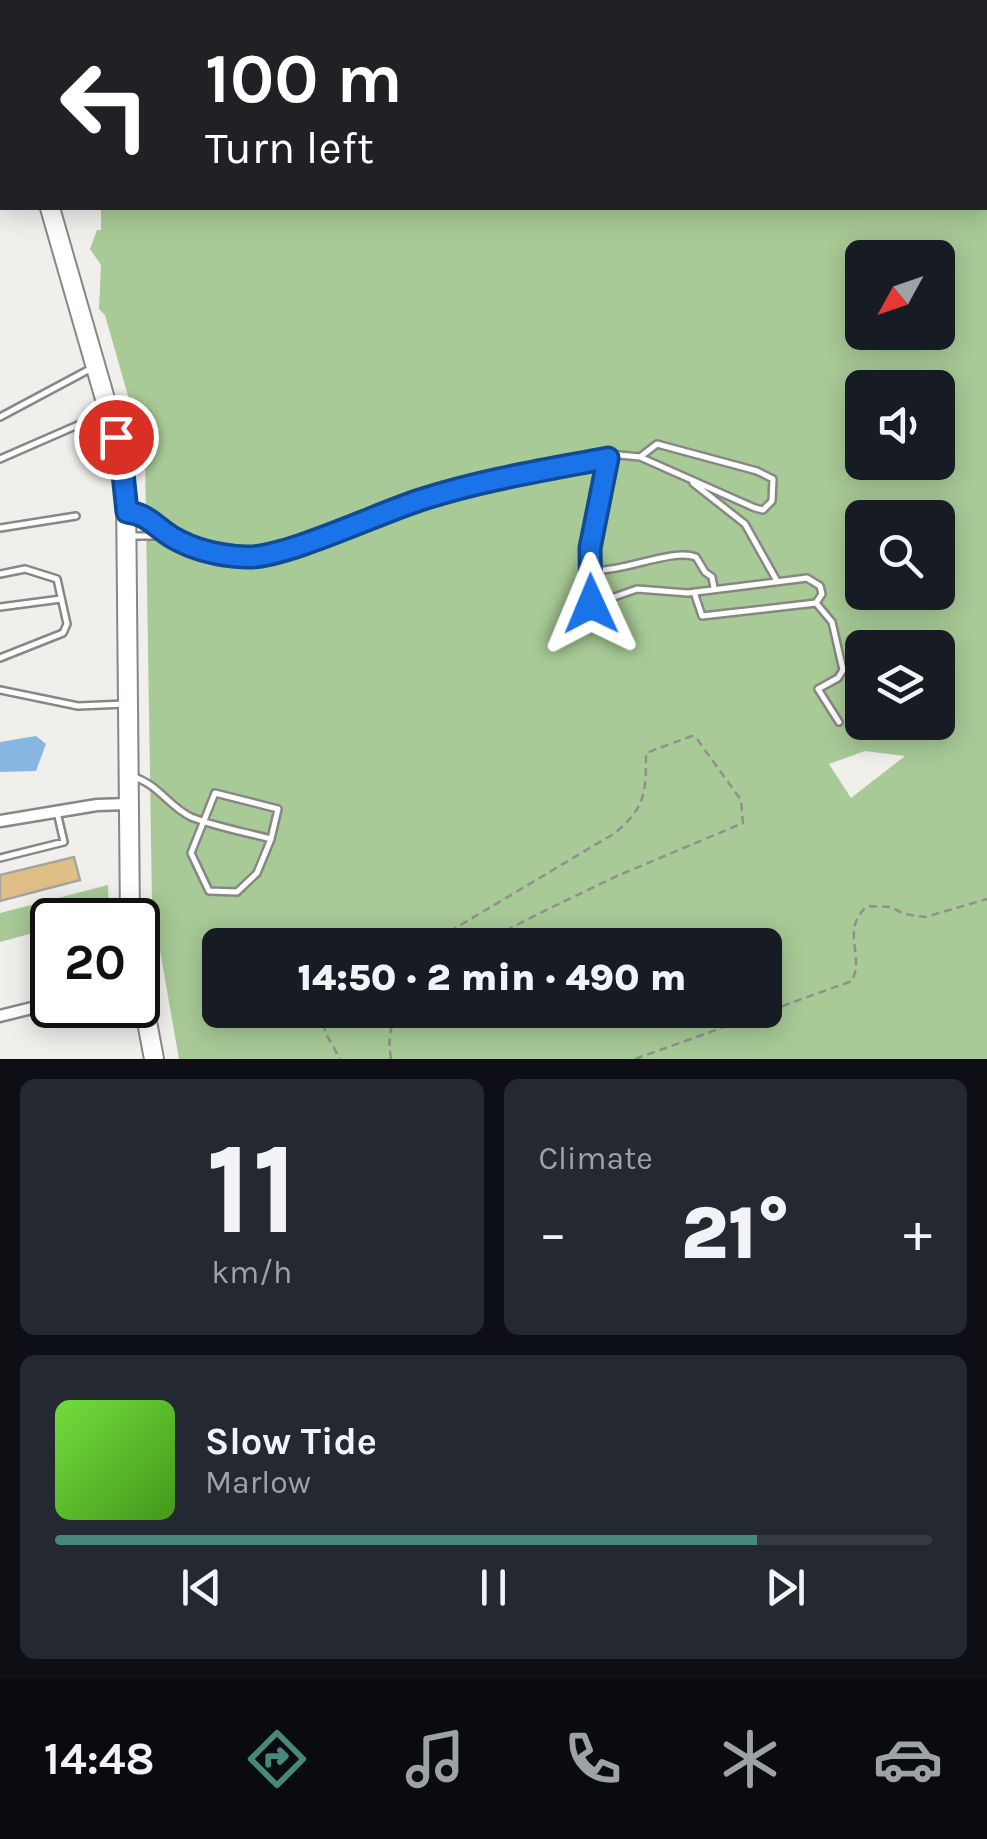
<!DOCTYPE html>
<html lang="en">
<head>
<meta charset="utf-8">
<style>
	:root { --surface:#171b24; --page:#242831; --text:#f1f3f6; --muted:#9ea1a6; --line:#363941; --accent:#468879 }
	body { margin:0; font-family:Karla,sans-serif; background:var(--page); color:var(--text); height:100vh; display:flex; flex-direction:column; font-size:38px; white-space:nowrap }
	* { box-sizing:border-box; margin:0 }
	p { font-size:32px; color:var(--muted) }
	.icon { flex:none; width:55px; height:55px; fill:none; stroke:currentColor; stroke-width:2; stroke-linecap:round; stroke-linejoin:round }
	.map { position:relative; height:1059px; overflow:hidden }
	.sheet { display:flex; flex-direction:column; gap:20px; padding:20px; background:#0d0f14; flex:1 }
	.sheet>* { flex:none }
	.banner { position:absolute; left:0px; top:0px; width:988px; height:210px; box-shadow:0 5px 25px #0003; background:#202124; color:#fff; overflow:hidden }
	.needle { width:65px; rotate:230deg }
	.controls { position:absolute; left:845px; top:240px; display:grid; gap:20px }
	.controls a { display:grid; place-items:center; width:110px; height:110px; border-radius:15px; background:var(--surface); box-shadow:0 5px 25px #0003; font-size:50px }
	.speed { position:absolute; left:30px; top:898px; display:flex; gap:20px; font-size:50px; font-weight:700; text-align:center }
	.speed>* { display:grid; place-content:center; width:130px; height:130px; border-radius:50%; background:var(--surface); box-shadow:0 5px 25px #0003; line-height:1 }
	.speed .limit { border:5px solid #111; border-radius:15px; background:#fff; color:#111 }
	.pin { position:absolute; display:grid; place-items:center; width:85px; height:85px; color:#fff; margin:-42px; border:5px solid #fff; border-radius:50%; box-shadow:0 2px 10px #0007 }
	.me { position:absolute; width:110px; margin:-55px; rotate:359deg; stroke-linejoin:round; filter:drop-shadow(0 0 8px #0008) }
	.turn { display:flex; align-items:center; gap:35px; height:210px; padding:0 40px; font-size:45px }
	.turn .icon { width:130px; height:130px; stroke-width:2.5 }
	.turn b { display:block; font-size:70px; line-height:85px }
	.big { font-size:75px; font-weight:800; line-height:1.1 }
	.sheet .widget { flex:1; display:flex; flex-direction:column; justify-content:center; gap:15px; min-width:0; padding:0 35px; border-radius:15px; background:var(--page) }
	.sheet .dial { align-items:center; gap:0 }
	.dial b { font-size:130px; line-height:1 }
	.song { display:flex; align-items:center; gap:30px }
	.cover { width:120px; height:120px; border-radius:15px; background:linear-gradient(135deg,hsl(100 70% 55%),hsl(100 70% 35%)) }
	.played { height:10px; border-radius:5px; background:linear-gradient(90deg,var(--accent) 80%,var(--line) 80%) }
	.keys { display:flex; justify-content:space-around; direction:ltr }
	.heat { display:flex; justify-content:space-between; align-items:center; font-size:55px; direction:ltr }
	.sheet .tiles { flex:1; display:grid; gap:20px; grid-template-columns:1fr 1fr }
	.widget:last-child { grid-column:span 2 }
	.trip { position:absolute; left:202px; top:928px; width:580px; height:100px; border-radius:15px; background:var(--surface); box-shadow:0 5px 25px #0003; font-weight:800; line-height:100px; text-align:center }
	.tab-bar { display:flex; height:160px; justify-content:space-around; align-items:center; background:#090b0e; color:var(--muted) }
	.tab-bar .icon { width:70px; height:70px }
	.tab-bar .current { color:var(--accent) }
	.tab-bar b { font-size:45px; color:var(--text) }
	.map>svg:first-child { display:block }
</style>
</head>
<body>
<div class="map">
<svg width="987" height="1059" viewBox="0 0 987 1059">
	<rect width="100%" height="100%" fill="#f1efec"/>
	<path fill="#a7ca96" fill-rule="evenodd" d="M410 0H987V1059H179L152 905 145 456 105 315 99 309 101 265 90 249 97 230H101V208H985V2ZM862 258H938V332H862ZM862 388H938V462H862ZM862 518H938V592H862ZM862 648H938V722H862ZM865 751 905 756 851 798 829 764ZM220 945H765V1010H220Z
		M108 885 109 913 84 920H52V928L0 942V913Z"/>
	<path fill="#87b6e3" d="M36 736 46 744 36 771 0 772V742Z"/>
	<path fill="#e0bf87" stroke="#a6a5a2" stroke-width="2.5" d="M74 857 80 880 0 901V875Z"/>
	<g fill="none" stroke-linecap="round" stroke-linejoin="round">
		<defs>
			<path id="service" d="M0 417 90 369
				M607 458 590 549V570C623 573 671 548 696 557L705 572 712 577 714 588
				M0 459 103 414
				M693 483 745 524 777 581
				M129 512 142 514 171 537 196 549 250 558 292 546 424 499 489 481 619 455 640 457 755 508 763 510 772 501 773 479 757 471 657 444 640 457
				M0 528 76 516
				M129 536H168
				M590 570 591 605 637 589 688 593 807 578 820 586 822 594 816 603 702 616 694 592
				M0 574 25 569 57 579 67 624 63 633 0 658
				M816 603 832 622 843 670 838 678 818 689 839 722
				M0 607 61 599
				M0 690 78 706 125 704
				M131 776C159 784 168 806 191 817 216 827 245 832 271 839L257 873 237 892 209 891 191 853 215 793 278 809 271 839
				M0 858 64 842 57 812"/>
			<path id="minor" d="M0 821 97 805 128 804
				M0 1016 52 1003"/>
			<path id="primary" d="M314 2 327 0
				M0 30 2 39
				M0 61 2 60
				M50 208 116 437 126 492 130 920
				M138 974 154 1059"/>
		</defs>
		<use href="#service" stroke="#898785" stroke-width="10"/>
		<use href="#minor" stroke="#898785" stroke-width="15"/>
		<use href="#primary" stroke="#898785" stroke-width="22"/>
		<path stroke="#91908e" stroke-width="2.5" stroke-dasharray="8 5" stroke-linecap="butt" d="M427 945 615 833C646 807 646 792 646 753L692 736 697 739 741 800 743 823 617 876 540 913 503 932 497 945
			M324 1010 325 1032 340 1059
			M391 1059C388 1038 388 1025 404 1010
			M635 1059 852 981C865 954 840 931 867 906L891 907 904 914 925 917 987 899"/>
		<use href="#service" stroke="#fff" stroke-width="5"/>
		<use href="#minor" stroke="#fff" stroke-width="10"/>
		<use href="#primary" stroke="#fff" stroke-width="18"/>
	</g>
	<g fill="none" stroke-linecap="round" stroke-linejoin="round">
		<defs>
			<path id="route" d="M116 437 122 464 127 512C148 514 155 527 172 537 194 550 221 556 246 557 283 559 379 513 420 500 481 480 545 470 608 458L590 548 591 604"/>
		</defs>
		<use href="#route" stroke="#114b97" stroke-width="25"/>
		<use href="#route" stroke="#1a73e8" stroke-width="18"/>
	</g>
</svg>
<div class="controls">
<a><svg class="needle" viewBox="-14 -14 28 28"><path d="M0-13l5 13h-10z" fill="#e53935"/><path d="M0 13l5-13h-10z" fill="#9ea1a6"/></svg></a>
<a><svg class="icon" aria-label="sound" viewBox="0 0 24 24"><path d="M4 9h4l5-4v14l-5-4H4zM17 9q2 3 0 6"/></svg></a>
<a><svg class="icon" aria-label="search" viewBox="0 0 24 24"><circle cx="10" cy="10" r="6"/><path d="M15 15l6 6"/></svg></a>
<a><svg class="icon" aria-label="layers" viewBox="0 0 24 24"><path d="M12 4l9 5-9 5-9-5zM3 14l9 5 9-5"/></svg></a>
</div>
<div class="speed"><div class="limit">20</div></div>
<div class="pin" style="left:116px;top:437px;background:#d93025"><svg class="icon" aria-label="arrive" viewBox="0 0 24 24"><path d="M6 21V4h12l-3 4 3 4H6"/></svg></div>
<svg class="me" style="left:591px;top:604px" viewBox="-20 -20 40 40"><path d="M0-17L14 15 0 8-14 15z" fill="#1a73e8" stroke="#fff" stroke-width="4"/></svg>
<div class="trip">14:50 · 2 min · 490 m</div>
<div class="banner">
<div class="turn"><svg class="icon" aria-label="left" viewBox="0 0 24 24"><path d="M17 20v-9H6M10 6l-5 5 5 5"/></svg><div><b>100 m</b>Turn left</div></div>
</div>
</div>
<section class="sheet">
<div class="tiles">
<div class="widget dial"><b>11</b><p>km/h</p></div>
<div class="widget"><p>Climate</p>
<div class="heat"><a>−</a><b class="big">21°</b><a>+</a></div>
</div>
<div class="widget">
<div class="song"><i class="cover"></i><div><b>Slow Tide</b><p>Marlow</p></div></div>
<div class="played"></div>
<div class="keys"><svg class="icon" aria-label="previous" viewBox="0 0 24 24"><path d="M18 5L8 12l10 7zM5 5v14"/></svg><svg class="icon" aria-label="pause" viewBox="0 0 24 24"><path d="M8 5v14M16 5v14"/></svg><svg class="icon" aria-label="next" viewBox="0 0 24 24"><path d="M6 5l10 7-10 7zM19 5v14"/></svg></div>
</div>
</div>
</section>
<nav class="tab-bar">
<b>14:48</b>
<svg class="icon current" aria-label="directions" viewBox="0 0 24 24"><path d="M12 3l9 9-9 9-9-9zM9 14v-3h6M13 9l2 2-2 2"/></svg>
<svg class="icon" aria-label="music" viewBox="0 0 24 24"><path d="M9 18V5l10-2v13"/><circle cx="6" cy="18" r="3"/><circle cx="16" cy="16" r="3"/></svg>
<svg class="icon" aria-label="phone" viewBox="0 0 24 24"><path d="M5 4h4l2 5-3 2q2 4 5 5l2-3 5 2v4C11 20 4 13 5 4z"/></svg>
<svg class="icon" aria-label="climate" viewBox="0 0 24 24"><path d="M12 3v18M4 7l16 10M4 17L20 7"/></svg>
<svg class="icon" aria-label="car" viewBox="0 0 24 24"><path d="M5 17H2v-5l4-1 3-4h7l3 4 3 1v5h-3M9 17h6M6 11h13"/><circle cx="7" cy="17" r="2"/><circle cx="17" cy="17" r="2"/></svg>
</nav>
</body>
</html>
